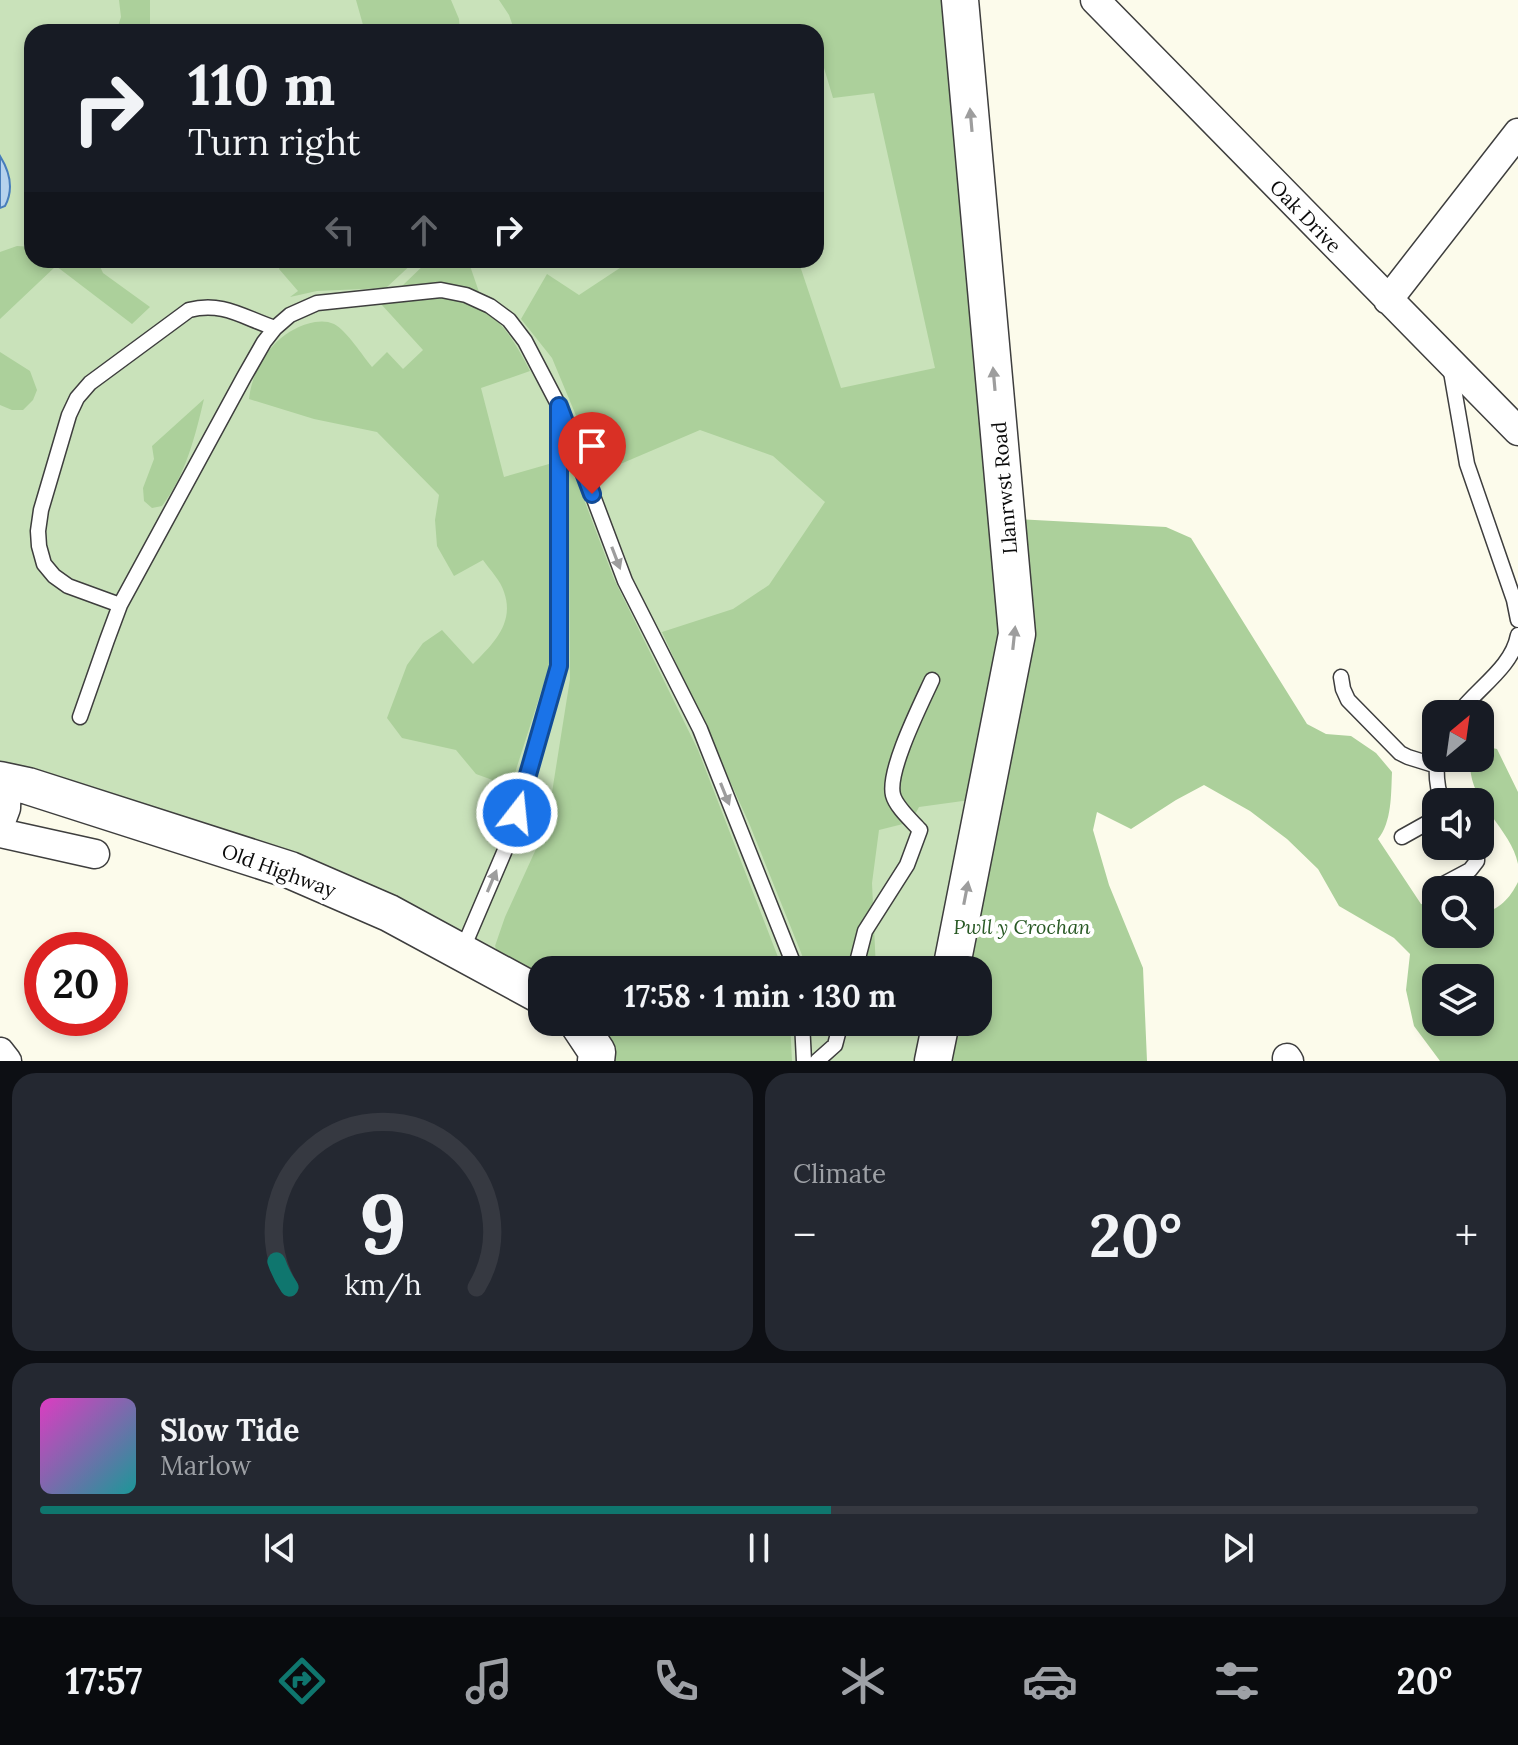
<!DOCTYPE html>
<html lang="en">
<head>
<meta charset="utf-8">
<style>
	:root { --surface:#171b24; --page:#242831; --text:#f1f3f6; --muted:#9ea1a6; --line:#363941; --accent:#0f766e }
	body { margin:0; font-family:Lora,serif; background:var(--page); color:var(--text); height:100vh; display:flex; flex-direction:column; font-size:30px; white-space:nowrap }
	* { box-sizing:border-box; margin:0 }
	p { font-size:26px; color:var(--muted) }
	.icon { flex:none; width:44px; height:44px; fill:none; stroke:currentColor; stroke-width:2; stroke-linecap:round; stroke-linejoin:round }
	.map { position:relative; height:1061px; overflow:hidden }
	.panel { display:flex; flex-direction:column; gap:12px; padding:12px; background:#0d0f14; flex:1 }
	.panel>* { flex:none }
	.guide { position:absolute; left:24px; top:24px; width:800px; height:244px; border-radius:24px; box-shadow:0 4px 12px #0003; background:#171b24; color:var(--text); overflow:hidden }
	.needle { width:52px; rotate:29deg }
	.tools { position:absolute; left:1422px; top:700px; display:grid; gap:16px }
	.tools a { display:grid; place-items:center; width:72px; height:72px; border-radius:16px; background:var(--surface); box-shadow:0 4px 12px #0003; font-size:40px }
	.speed { position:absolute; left:24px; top:932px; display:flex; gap:16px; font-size:40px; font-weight:700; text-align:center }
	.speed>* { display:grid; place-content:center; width:104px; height:104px; border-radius:50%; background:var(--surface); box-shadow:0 4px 12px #0003; line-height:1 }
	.speed .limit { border:12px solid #d22; background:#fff; color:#111 }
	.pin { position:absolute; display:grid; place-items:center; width:68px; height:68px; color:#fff; margin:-82px -34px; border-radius:50% 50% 50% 0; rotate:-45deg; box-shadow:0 0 8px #0007 }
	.pin .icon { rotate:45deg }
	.me { position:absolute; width:88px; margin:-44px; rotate:16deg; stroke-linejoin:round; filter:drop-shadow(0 0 6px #0008) }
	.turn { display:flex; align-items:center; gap:28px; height:168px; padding:0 32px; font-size:36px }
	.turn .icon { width:104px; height:104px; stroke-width:2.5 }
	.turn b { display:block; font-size:56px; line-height:68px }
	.lanes { display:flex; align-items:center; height:76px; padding:0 32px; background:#0003; justify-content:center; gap:40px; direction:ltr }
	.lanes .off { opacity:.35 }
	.big { font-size:60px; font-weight:800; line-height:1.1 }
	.panel .card { flex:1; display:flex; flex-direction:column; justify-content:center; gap:12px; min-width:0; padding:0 28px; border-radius:24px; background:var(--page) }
	.panel .dial { align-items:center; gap:0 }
	.dial svg { height:208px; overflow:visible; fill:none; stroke:var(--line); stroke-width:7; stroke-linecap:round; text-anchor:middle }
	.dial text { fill:var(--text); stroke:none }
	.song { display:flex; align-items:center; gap:24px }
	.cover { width:96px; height:96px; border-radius:12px; background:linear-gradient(135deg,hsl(310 70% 55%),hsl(180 70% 35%)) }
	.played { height:8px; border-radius:4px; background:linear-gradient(90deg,var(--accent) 55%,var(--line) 55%) }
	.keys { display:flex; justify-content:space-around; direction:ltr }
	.heat { display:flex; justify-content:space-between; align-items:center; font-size:44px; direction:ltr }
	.panel .tiles { flex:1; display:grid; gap:12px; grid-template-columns:1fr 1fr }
	.card:last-child { grid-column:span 2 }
	.trip { position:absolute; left:528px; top:956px; width:464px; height:80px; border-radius:24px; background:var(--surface); box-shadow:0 4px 12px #0003; font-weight:800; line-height:80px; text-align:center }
	.tabs { display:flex; height:128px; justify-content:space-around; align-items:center; background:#090b0e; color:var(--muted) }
	.tabs .icon { width:56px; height:56px }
	.tabs .active { color:var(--accent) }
	.tabs b { font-size:36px; color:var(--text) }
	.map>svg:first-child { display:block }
</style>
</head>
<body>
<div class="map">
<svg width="1518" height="1061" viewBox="0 0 1518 1061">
	<rect width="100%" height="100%" fill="#fcfbeb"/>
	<path fill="#c9e2ba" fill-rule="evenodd" d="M0 0H960L1017 634 951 970H542L429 923 0 770ZM32 32H816V260H32Z
		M577 1022H941L933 1061H596Z"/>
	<path fill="#acd09b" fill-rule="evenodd" d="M119 0H150V32H116L121 17Z
		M356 0H451L459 19 460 32H365Z
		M499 0H946L1007 642 970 800 919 807 911 822 879 830 872 883 876 970H808L749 823 662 632 733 609 769 585 825 502 773 456 700 430 618 465 597 466 552 358 521 319 547 274 579 295 632 260H798L841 388 935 368 874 93 833 98 824 68H816V32H515L509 15Z
		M17 246 32 247V260H97L103 273 150 307 132 324 56 266 0 319V252Z
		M282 260H416L386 288 317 291 290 297 298 291 279 269Z
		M429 260H468L479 292C453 283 429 285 402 286Z
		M442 296C492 304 508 328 530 371L481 388 504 477 549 464V667L514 776 498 782 476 774 456 750 402 738 387 718 407 665 423 643 442 630 473 664C493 644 515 623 504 592 501 581 490 570 483 560L454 576 437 546 435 520 439 495 377 432 314 419 249 399C253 363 278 329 315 322 321 321 328 321 334 324 347 331 362 355 372 367L387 352 403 369 423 350 381 304 410 297Z
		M0 352 30 371 37 390 33 400 23 410H12L0 405Z
		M204 399C195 437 186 474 162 506L152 508 144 501 143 488 154 459 152 446Z
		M568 457 614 579 698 750 783 970H542V987L502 964 495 946 505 917 536 849 550 805 570 679Z
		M1015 519 1166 527 1191 538 1307 724 1326 734 1351 736 1376 753 1392 772C1391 794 1392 822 1378 839L1421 904 1436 908V934H1480V913C1499 911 1510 898 1518 882V1061H1440L1414 1026 1406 990 1410 954 1394 938 1339 906 1318 869 1287 839 1250 811 1204 785 1176 800 1131 829 1097 812 1093 830 1109 885 1143 968 1147 1061H933L941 1022H978V970H951ZM1436 978H1480V1022H1436Z
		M1483 746 1497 749 1518 792V864C1511 827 1464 799 1471 758H1480V748Z
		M599 1022H790L792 1061H610C611 1048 608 1033 599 1022Z"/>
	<path fill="#b6d2ed" stroke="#477dbb" stroke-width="2" d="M0 156C10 172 14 189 5 206L0 208Z"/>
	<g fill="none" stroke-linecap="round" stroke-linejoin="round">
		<defs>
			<path id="service" d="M1450 366 1467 464 1514 600 1518 620
				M120 605 68 586 54 576 44 564 39 546 38 531 41 510 69 415 77 398 90 383 189 310C223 301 244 318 275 328L290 315 317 303 441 290 466 295 490 306 509 320 525 341 559 406 625 581 700 729 796 970
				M1341 677 1343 689 1348 700 1400 753 1408 757 1437 766
				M1458 714C1477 688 1512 668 1518 635
				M80 717 107 640 120 605 244 377 264 342 275 328
				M1437 758C1436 773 1436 789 1443 802
				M1402 837 1436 818
				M1438 887 1470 870 1477 861V850L1474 846
				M461 953 508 843 559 666V415
				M855 970 865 931 907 865 920 830C912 821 896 807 893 795 887 771 921 704 932 680
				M802 1022 804 1061
				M817 1061 835 1045 841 1022"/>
			<path id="minor" d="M1095 0 1518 431
				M1388 300 1518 133
				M0 824 6 808 7 781
				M0 833 95 854
				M0 1052 7 1061
				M1287 1058 1289 1061"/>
			<path id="tertiary" d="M0 780 28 786 290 870 389 913 542 996
				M951 970 1017 634 960 0
				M577 1022 597 1052 596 1061
				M933 1061 941 1022"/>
		</defs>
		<use href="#service" stroke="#3e3e3e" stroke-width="17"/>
		<use href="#minor" stroke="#3e3e3e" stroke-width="31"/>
		<use href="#tertiary" stroke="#3e3e3e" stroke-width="39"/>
		<use href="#service" stroke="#fff" stroke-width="14"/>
		<use href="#minor" stroke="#fff" stroke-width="28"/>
		<use href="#tertiary" stroke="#fff" stroke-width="36"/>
	</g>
	<defs><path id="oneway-solid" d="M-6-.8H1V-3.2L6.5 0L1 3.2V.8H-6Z" transform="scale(2)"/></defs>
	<g fill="#9d9d9d">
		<use href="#oneway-solid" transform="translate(971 120) rotate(-95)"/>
		<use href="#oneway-solid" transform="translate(994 379) rotate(-95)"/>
		<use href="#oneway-solid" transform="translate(616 558) rotate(69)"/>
		<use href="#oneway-solid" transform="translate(1014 638) rotate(-84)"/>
		<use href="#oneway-solid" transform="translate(725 794) rotate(68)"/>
		<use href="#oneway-solid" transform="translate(492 881) rotate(-67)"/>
		<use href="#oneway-solid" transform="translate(966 893) rotate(-79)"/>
	</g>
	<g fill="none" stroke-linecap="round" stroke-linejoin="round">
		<defs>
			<path id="route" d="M517 813 559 666V406L592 494"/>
		</defs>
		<use href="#route" stroke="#114b97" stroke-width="20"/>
		<use href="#route" stroke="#1a73e8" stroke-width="14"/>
	</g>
	<g text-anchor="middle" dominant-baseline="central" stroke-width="8" stroke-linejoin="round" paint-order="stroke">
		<g font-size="20" fill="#0b0b0b" stroke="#fff">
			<text transform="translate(1306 216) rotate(46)">Oak Drive</text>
			<text transform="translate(1004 488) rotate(-95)">Llanrwst Road</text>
			<text transform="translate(279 870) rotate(20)">Old Highway</text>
		</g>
		<g font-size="20" font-style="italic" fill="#285924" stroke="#fff">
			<text x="1022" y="926">Pwll y Crochan</text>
		</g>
	</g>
</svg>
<div class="tools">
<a><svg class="needle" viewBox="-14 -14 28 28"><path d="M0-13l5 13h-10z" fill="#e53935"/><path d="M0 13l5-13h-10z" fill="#9ea1a6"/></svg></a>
<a><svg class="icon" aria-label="sound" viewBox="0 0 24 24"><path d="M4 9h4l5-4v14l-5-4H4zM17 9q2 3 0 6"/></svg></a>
<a><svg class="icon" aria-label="search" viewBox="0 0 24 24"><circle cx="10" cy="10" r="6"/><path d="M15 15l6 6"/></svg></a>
<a><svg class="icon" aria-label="layers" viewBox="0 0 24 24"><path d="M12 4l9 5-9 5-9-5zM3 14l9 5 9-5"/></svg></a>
</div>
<div class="speed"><div class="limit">20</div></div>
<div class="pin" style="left:592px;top:494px;background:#d93025"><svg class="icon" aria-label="arrive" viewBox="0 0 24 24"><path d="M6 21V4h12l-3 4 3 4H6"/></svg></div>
<svg class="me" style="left:517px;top:813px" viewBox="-20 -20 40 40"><circle r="17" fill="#1a73e8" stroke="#fff" stroke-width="3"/><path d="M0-11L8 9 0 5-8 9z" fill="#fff"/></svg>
<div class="trip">17:58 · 1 min · 130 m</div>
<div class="guide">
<div class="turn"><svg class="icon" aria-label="right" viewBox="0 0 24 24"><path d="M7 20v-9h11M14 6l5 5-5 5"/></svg><div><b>110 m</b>Turn right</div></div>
<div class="lanes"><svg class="icon off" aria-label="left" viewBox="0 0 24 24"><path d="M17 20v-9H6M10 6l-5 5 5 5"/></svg><svg class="icon off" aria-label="ahead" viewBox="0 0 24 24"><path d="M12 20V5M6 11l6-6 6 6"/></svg><svg class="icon" aria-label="right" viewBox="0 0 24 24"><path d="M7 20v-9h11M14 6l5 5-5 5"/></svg></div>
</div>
</div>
<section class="panel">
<div class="tiles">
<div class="card dial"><svg viewBox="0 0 100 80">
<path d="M14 69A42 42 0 1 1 86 69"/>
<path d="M14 69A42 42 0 0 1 9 59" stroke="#0f766e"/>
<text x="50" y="56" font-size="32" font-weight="700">9</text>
<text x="50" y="72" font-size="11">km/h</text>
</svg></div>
<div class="card"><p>Climate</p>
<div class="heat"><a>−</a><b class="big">20°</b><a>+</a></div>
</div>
<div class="card">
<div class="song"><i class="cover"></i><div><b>Slow Tide</b><p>Marlow</p></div></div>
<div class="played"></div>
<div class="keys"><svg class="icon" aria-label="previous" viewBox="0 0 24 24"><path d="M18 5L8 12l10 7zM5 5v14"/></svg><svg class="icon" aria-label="pause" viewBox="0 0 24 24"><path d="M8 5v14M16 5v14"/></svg><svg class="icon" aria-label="next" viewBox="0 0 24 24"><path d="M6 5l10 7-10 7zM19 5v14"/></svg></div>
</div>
</div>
</section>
<nav class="tabs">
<b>17:57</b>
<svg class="icon active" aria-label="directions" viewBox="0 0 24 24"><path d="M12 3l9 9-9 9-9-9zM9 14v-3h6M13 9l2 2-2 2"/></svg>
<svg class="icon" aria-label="music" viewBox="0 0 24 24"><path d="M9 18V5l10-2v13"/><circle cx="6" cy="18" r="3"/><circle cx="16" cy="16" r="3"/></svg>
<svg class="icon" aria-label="phone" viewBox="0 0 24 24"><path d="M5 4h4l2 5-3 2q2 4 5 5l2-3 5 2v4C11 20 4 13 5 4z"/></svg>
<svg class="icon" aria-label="climate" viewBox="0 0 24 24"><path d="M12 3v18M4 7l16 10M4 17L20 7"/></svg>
<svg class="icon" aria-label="car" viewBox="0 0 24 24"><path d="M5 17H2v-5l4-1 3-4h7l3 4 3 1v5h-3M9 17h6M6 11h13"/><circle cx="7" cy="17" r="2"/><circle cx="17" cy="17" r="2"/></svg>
<svg class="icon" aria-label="filters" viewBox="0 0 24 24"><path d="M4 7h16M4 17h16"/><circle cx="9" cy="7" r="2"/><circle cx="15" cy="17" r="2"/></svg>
<b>20°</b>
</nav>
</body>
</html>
